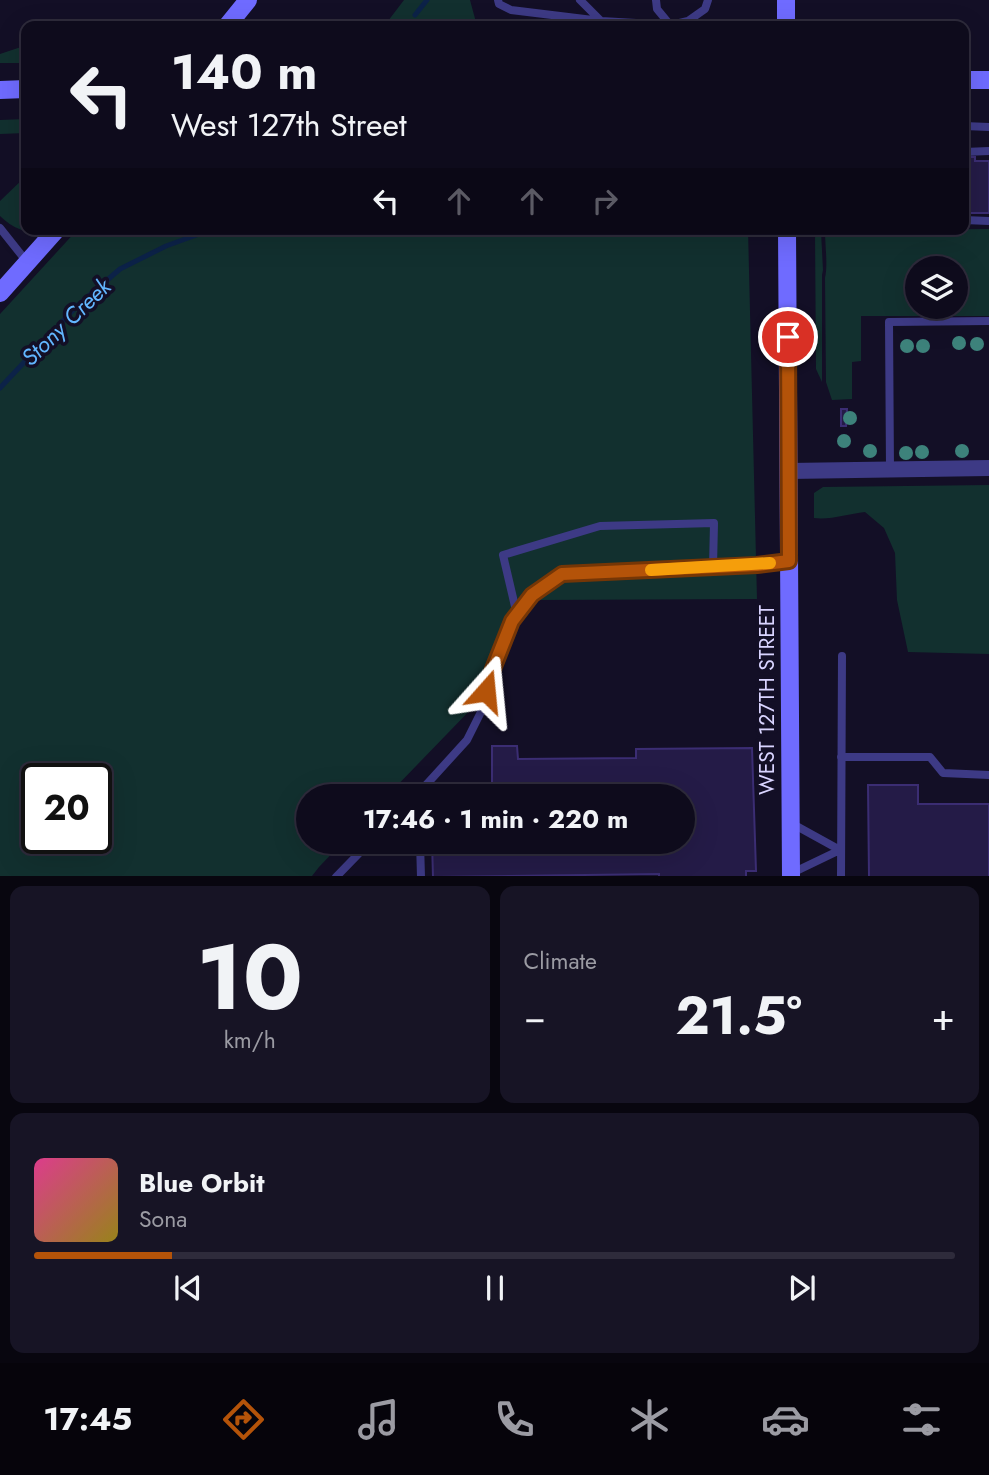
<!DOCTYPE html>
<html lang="en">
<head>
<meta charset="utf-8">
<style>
	:root { --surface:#0e0b1c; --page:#171425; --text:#f1f3f6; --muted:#9b9ba3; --line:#2e2b3b; --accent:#b45309 }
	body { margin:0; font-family:Jost,sans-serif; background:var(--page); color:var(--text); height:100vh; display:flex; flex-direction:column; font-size:26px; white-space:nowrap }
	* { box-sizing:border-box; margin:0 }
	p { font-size:23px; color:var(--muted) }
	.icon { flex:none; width:38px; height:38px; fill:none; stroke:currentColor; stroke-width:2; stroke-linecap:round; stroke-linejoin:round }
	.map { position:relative; height:876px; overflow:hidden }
	.drawer { display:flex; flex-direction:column; gap:10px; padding:10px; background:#08060f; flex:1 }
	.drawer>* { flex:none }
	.top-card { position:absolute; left:21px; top:21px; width:948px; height:214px; border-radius:14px; box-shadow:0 7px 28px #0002,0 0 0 2px var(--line); background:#0e0b1c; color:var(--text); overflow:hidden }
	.controls { position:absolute; left:905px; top:256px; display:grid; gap:14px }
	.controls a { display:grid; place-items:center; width:63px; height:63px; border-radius:50%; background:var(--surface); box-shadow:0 7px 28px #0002,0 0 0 2px var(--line); font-size:35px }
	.speed { position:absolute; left:21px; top:763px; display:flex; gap:14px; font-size:35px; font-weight:700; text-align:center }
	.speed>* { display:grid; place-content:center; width:91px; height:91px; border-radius:50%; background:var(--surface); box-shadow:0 7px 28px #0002,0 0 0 2px var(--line); line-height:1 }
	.speed .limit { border:4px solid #111; border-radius:10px; background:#fff; color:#111 }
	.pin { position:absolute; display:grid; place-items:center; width:60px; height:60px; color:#fff; margin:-30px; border:4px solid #fff; border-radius:50%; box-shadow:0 2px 7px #0007 }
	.me { position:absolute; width:77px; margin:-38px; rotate:18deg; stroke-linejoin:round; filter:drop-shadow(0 0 5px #0008) }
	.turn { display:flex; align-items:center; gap:24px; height:147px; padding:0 35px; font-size:32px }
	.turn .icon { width:91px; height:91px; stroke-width:2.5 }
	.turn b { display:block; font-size:49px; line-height:60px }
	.lanes { display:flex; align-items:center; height:66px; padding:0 35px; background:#0003; justify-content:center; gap:35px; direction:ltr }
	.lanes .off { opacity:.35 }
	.big { font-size:52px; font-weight:700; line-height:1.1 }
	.drawer .card { flex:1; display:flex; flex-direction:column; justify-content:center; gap:10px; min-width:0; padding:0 24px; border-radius:14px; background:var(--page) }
	.drawer .dial { align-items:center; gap:0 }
	.dial b { font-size:91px; line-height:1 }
	.song { display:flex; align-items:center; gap:21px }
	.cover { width:84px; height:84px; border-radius:10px; background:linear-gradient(135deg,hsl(330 70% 55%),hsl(50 70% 35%)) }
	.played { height:7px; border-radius:4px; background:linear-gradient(90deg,var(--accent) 15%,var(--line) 15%) }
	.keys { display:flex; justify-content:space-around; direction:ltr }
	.heat { display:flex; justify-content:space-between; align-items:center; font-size:38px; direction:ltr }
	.drawer .tiles { flex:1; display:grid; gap:10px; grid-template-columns:1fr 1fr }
	.card:last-child { grid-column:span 2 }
	.trip { position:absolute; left:296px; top:784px; width:399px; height:70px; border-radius:35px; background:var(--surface); box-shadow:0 7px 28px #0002,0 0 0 2px var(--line); font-weight:700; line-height:70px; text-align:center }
	.dock { display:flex; height:112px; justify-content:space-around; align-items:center; background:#06040b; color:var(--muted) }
	.dock .icon { width:49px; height:49px }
	.dock .active { color:var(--accent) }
	.dock b { font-size:32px; color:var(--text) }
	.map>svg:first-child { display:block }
</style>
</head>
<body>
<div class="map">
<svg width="989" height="877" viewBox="0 0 989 877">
	<rect width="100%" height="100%" fill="#130f26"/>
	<path fill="#12302f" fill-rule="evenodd" d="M404 0H470L477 26H246L252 20 388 21Z
		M26 47V63H0V54L18 48Z
		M26 119V133L0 134V120Z
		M26 176V229H52L49 233C29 234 14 230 0 216V201Z
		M78 229H748L757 599 536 600C491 613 502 665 502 701L477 703 387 796H308V842H343L319 867 312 876H0V314ZM37 779H96V838H37Z
		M989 229V316H861V361L852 362V399L832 400 826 382 825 278C828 265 825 245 825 231ZM917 268H956V306H917Z
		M815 231H821L823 270 822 275V382L816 369Z
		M989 485V654L908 652 897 600 895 553 884 528 865 512C848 514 831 520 814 518V493L823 487Z"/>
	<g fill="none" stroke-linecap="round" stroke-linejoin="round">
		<path stroke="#0c2248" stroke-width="5" d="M415 15 427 0
			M0 388 76 307 120 269 166 246 213 229"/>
	</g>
	<path fill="#241b47" stroke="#3b2d73" stroke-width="2" d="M966 157H975V161H989V213H964V161H966Z
		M841 409H847L846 426H841Z
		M492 746H517L518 759 636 758V749L752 748 756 871H746V877H659V874L433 877 432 842H682V796H432H492Z
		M868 785H918V804H989V877H869Z"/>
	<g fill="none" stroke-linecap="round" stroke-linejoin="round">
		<path stroke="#3d3a85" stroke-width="8" d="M498 0 499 4 511 10 601 21 671 25 688 21 705 9 708 0
			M580 0 601 21
			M656 0 657 9 671 26
			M964 126 989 127
			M964 152 989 151
			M964 220 989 221
			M0 228 27 262
			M890 470 889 322 989 321
			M517 615 503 555 600 526 714 523 713 567
			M841 757H930L943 773 989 775
			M416 796 467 740 480 714 493 669 512 621 532 595 562 574 757 565 789 561
			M791 823 840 850
			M420 842 421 877
			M792 873 840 850
			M336 877 370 842
			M841 877 842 656"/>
		<path stroke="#3d3a85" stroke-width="16" d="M789 471 989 468"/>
		<path stroke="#6f6bff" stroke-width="18" d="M786 0V26
			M227 26 248 0
			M964 80H989
			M0 90 26 89
			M787 229 791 877
			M0 293 57 229"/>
	</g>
	<g fill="#3d827b">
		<circle cx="959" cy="343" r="7"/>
		<circle cx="977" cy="344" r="7"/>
		<circle cx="907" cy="346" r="7"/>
		<circle cx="923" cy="346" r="7"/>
		<circle cx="850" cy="418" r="7"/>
		<circle cx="844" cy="441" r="7"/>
		<circle cx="870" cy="451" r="7"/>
		<circle cx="962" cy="451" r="7"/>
		<circle cx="922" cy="452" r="7"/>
		<circle cx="906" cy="453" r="7"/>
	</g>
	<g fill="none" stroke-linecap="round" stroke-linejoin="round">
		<defs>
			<path id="route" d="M486 691 493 669 512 621 532 595 562 574 757 565 789 561 788 337"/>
		</defs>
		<use href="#route" stroke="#753606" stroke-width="18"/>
		<use href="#route" stroke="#b45309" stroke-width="12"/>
		<path stroke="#f59e0b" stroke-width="12" d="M651 570 770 563"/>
	</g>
	<g text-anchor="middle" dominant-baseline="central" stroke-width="7" stroke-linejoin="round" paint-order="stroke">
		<g font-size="21" fill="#d9d4ff" stroke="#130f26">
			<text transform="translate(767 700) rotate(-90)">WEST 127TH STREET</text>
		</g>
		<g font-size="23" font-style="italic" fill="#62b6ff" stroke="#130f26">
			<text transform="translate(66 322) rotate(-44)">Stony Creek</text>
		</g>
	</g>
</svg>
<div class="controls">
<a><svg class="icon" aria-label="layers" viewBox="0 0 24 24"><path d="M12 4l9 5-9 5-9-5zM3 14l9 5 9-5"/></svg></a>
</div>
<div class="speed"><div class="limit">20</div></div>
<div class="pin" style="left:788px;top:337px;background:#d93025"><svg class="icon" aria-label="arrive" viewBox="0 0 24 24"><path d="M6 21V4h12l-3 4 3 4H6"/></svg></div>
<svg class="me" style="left:486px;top:691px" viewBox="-20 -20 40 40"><path d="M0-17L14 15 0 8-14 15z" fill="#b45309" stroke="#fff" stroke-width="4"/></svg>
<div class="trip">17:46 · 1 min · 220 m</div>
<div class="top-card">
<div class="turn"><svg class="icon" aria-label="left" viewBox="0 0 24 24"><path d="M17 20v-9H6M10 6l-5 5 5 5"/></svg><div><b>140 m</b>West 127th Street</div></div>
<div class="lanes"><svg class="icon" aria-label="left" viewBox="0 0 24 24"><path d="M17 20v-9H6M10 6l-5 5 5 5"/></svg><svg class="icon off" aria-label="ahead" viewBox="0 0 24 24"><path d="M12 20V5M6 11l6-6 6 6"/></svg><svg class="icon off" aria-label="ahead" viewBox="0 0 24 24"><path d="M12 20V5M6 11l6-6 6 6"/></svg><svg class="icon off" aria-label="right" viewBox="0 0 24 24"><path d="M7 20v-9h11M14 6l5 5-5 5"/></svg></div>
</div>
</div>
<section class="drawer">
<div class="tiles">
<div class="card dial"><b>10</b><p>km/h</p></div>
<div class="card"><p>Climate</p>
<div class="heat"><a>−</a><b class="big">21.5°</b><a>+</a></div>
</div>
<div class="card">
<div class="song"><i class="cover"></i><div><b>Blue Orbit</b><p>Sona</p></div></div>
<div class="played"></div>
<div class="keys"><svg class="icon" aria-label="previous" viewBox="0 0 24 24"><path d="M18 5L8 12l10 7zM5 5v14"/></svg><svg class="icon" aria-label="pause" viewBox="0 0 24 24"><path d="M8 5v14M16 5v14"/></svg><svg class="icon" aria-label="next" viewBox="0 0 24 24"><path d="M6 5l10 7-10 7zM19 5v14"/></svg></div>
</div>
</div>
</section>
<nav class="dock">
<b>17:45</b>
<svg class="icon active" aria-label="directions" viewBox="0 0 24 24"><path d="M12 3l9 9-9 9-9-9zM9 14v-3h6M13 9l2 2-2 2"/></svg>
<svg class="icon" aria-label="music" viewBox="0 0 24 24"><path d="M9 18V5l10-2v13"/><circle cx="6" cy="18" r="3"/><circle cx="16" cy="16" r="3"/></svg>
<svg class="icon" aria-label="phone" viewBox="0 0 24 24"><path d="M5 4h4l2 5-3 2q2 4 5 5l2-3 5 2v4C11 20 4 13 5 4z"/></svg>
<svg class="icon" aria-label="climate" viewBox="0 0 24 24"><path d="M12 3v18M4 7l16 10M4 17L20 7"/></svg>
<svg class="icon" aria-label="car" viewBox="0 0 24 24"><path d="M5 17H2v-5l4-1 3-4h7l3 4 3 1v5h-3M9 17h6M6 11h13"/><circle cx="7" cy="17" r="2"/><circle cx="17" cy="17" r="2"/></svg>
<svg class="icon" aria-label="filters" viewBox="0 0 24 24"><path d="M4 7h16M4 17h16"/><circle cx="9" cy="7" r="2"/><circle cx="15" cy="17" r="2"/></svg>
</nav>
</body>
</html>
